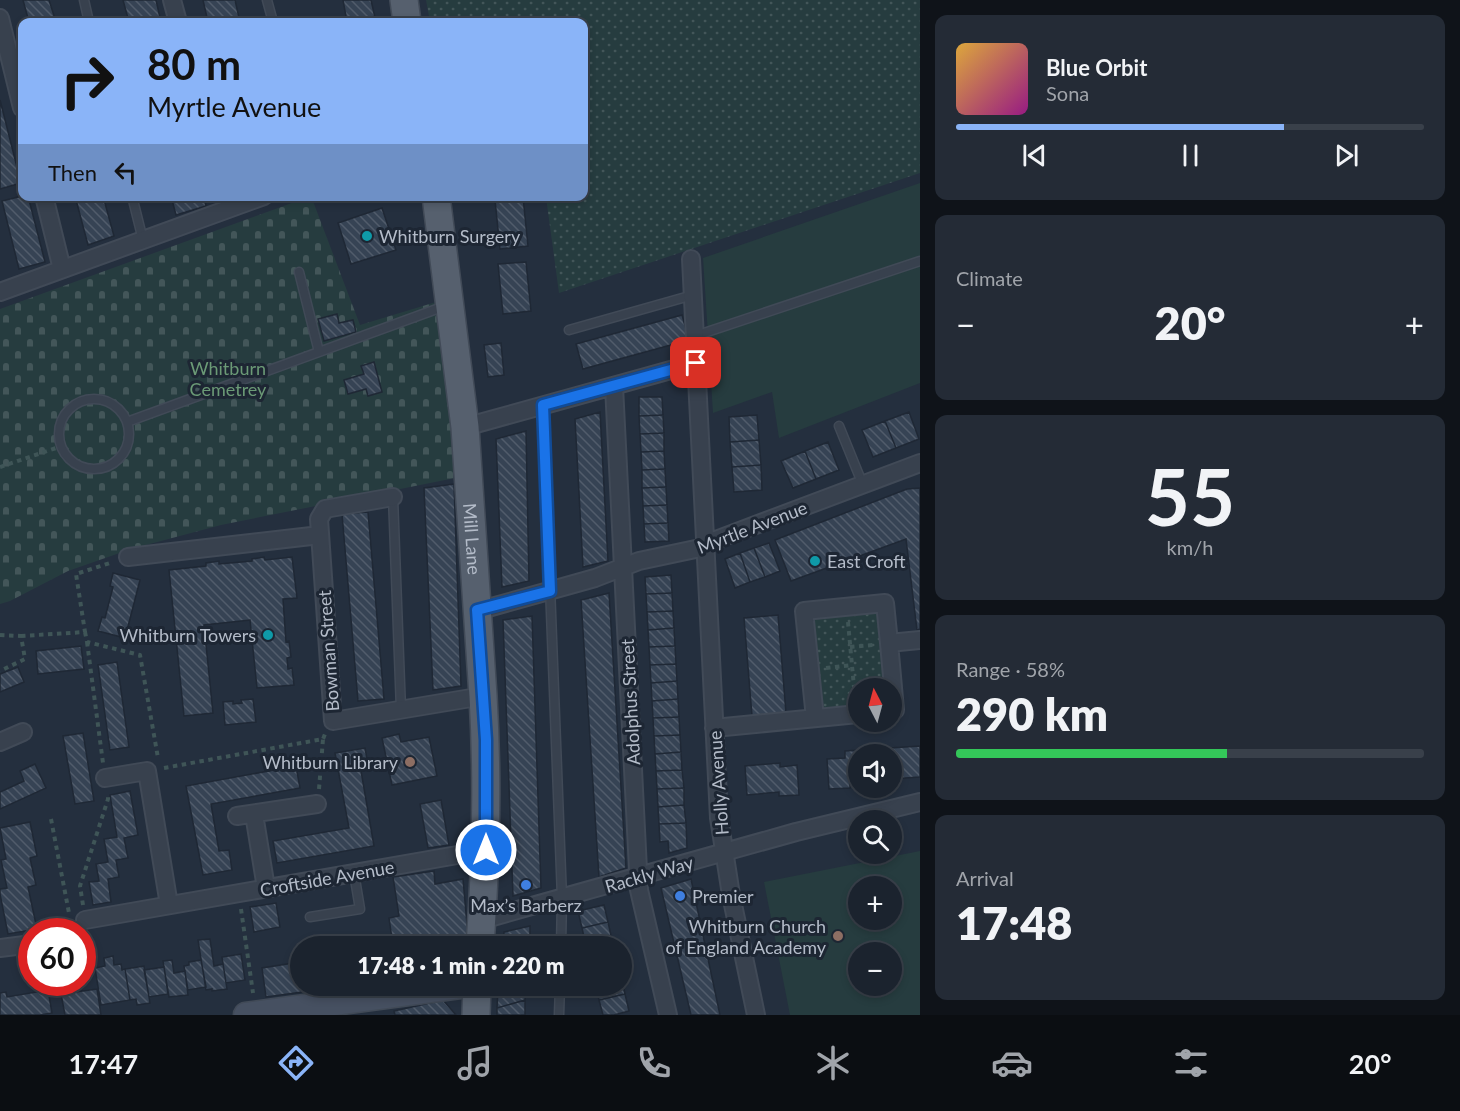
<!DOCTYPE html>
<html lang="en">
<head>
<meta charset="utf-8">
<style>
	:root { --surface:#1b232e; --page:#242b36; --text:#f1f3f6; --muted:#a0a4aa; --line:#39404a; --accent:#8ab4f8 }
	body { margin:0; font-family:Lato,sans-serif; background:var(--page); color:var(--text); height:100vh; display:flex; flex-direction:column; font-size:22px; white-space:nowrap }
	* { box-sizing:border-box; margin:0 }
	p { font-size:20px; color:var(--muted) }
	.icon { flex:none; width:33px; height:33px; fill:none; stroke:currentColor; stroke-width:2; stroke-linecap:round; stroke-linejoin:round }
	.map { position:relative; flex:1; overflow:hidden }
	.side { display:flex; flex-direction:column; gap:15px; padding:15px; background:#0f1319; width:540px }
	.side>* { flex:none }
	.hud { position:absolute; left:18px; top:18px; width:570px; height:183px; border-radius:12px; box-shadow:0 3px 9px #0003,0 0 0 2px var(--line); background:#8ab4f8; color:#111; overflow:hidden }
	.needle { width:39px; rotate:354deg }
	.buttons { position:absolute; left:848px; top:678px; display:grid; gap:12px }
	.buttons a { display:grid; place-items:center; width:54px; height:54px; border-radius:50%; background:var(--surface); box-shadow:0 3px 9px #0003,0 0 0 2px var(--line); font-size:30px }
	.speed { position:absolute; left:18px; top:918px; display:flex; gap:12px; font-size:30px; font-weight:700; text-align:center }
	.speed>* { display:grid; place-content:center; width:78px; height:78px; border-radius:50%; background:var(--surface); box-shadow:0 3px 9px #0003,0 0 0 2px var(--line); line-height:1 }
	.speed .limit { border:9px solid #d22; background:#fff; color:#111 }
	.pin { position:absolute; display:grid; place-items:center; width:51px; height:51px; color:#fff; margin:-26px; border-radius:12px; box-shadow:0 3px 9px #0006 }
	.me { position:absolute; width:66px; margin:-33px; rotate:0deg; stroke-linejoin:round; filter:drop-shadow(0 0 4px #0008) }
	.turn { display:flex; align-items:center; gap:21px; height:126px; padding:0 30px; font-size:27px }
	.turn .icon { width:78px; height:78px; stroke-width:2.5 }
	.turn b { display:block; font-size:42px; line-height:51px }
	.then { display:flex; align-items:center; height:57px; padding:0 30px; background:#0003; gap:12px; font-size:22px }
	.big { font-size:45px; font-weight:800; line-height:1.1 }
	.side .widget { flex:1; display:flex; flex-direction:column; justify-content:center; gap:9px; min-width:0; padding:0 21px; border-radius:12px; background:var(--page) }
	.side .dial { align-items:center; gap:0 }
	.dial b { font-size:78px; line-height:1 }
	.song { display:flex; align-items:center; gap:18px }
	.cover { width:72px; height:72px; border-radius:9px; background:linear-gradient(135deg,hsl(40 70% 55%),hsl(310 70% 35%)) }
	.played { height:6px; border-radius:3px; background:linear-gradient(90deg,var(--accent) 70%,var(--line) 70%) }
	.keys { display:flex; justify-content:space-around; direction:ltr }
	.heat { display:flex; justify-content:space-between; align-items:center; font-size:33px; direction:ltr }
	.charge { height:9px; border-radius:4px; background:linear-gradient(90deg,#34c759 58%,var(--line) 0) }
	.trip { position:absolute; left:290px; top:936px; width:342px; height:60px; border-radius:30px; background:var(--surface); box-shadow:0 3px 9px #0003,0 0 0 2px var(--line); font-weight:800; line-height:60px; text-align:center }
	.tab-bar { display:flex; height:96px; justify-content:space-around; align-items:center; background:#0b0e12; color:var(--muted) }
	.tab-bar .icon { width:42px; height:42px }
	.tab-bar .selected { color:var(--accent) }
	.tab-bar b { font-size:27px; color:var(--text) }
	main { display:flex; flex:1; min-height:0 }
	.map>svg:first-child { display:block }
</style>
</head>
<body>
<main>
<div class="map">
<svg width="920" height="1015" viewBox="0 0 920 1015">
	<defs>
		<pattern id="grass-dots" width="8" height="8" patternUnits="userSpaceOnUse" patternTransform="scale(1.5)"><rect width="8" height="8" fill="#263c3f"/><path d="M2 2h.1M6 6h.1" fill="none" stroke="#435659" stroke-width="1.8" stroke-linecap="round"/></pattern>
		<pattern id="cemetery-stones" width="16" height="16" patternUnits="userSpaceOnUse" patternTransform="scale(1.5)"><rect width="16" height="16" fill="#263c3f"/><path d="M2 7V4a2 2 0 0 1 4 0v3zM10 15v-3a2 2 0 0 1 4 0v3z" fill="#435659"/></pattern>
		<pattern id="building-back-hatch" width="6" height="6" patternUnits="userSpaceOnUse" patternTransform="scale(1.5)"><rect width="6" height="6" fill="#364354"/><path d="M-1 5l2 2M0 0l6 6M5-1l2 2" fill="none" stroke="#515c6b"/></pattern>
	</defs>
	<rect width="100%" height="100%" fill="#242f3e"/>
	<path fill="url(#grass-dots)" d="M426 0H920V173L559 293 546 197 584 196V22H430Z
		M877 611 885 688H858V708L823 711 814 618Z"/>
	<path fill="url(#cemetery-stones)" d="M311 196 360 325 436 302 450 411 455 478 221 525 131 549 68 571 10 601 0 604V309Z"/>
	<path fill="#263c3f" fill-rule="evenodd" d="M920 183V383L779 438 772 392 713 413 703 258Z
		M920 851V1015H790L764 882ZM858 886H891V920H858ZM858 952H891V986H858Z"/>
	<path fill="url(#building-back-hatch)" stroke="#1f2835" stroke-width="1.5" d="M23 0H49L56 22H29Z
		M123 0H156L161 22H129Z
		M203 0H235L240 22H208Z
		M343 0H371L376 22H347Z
		M0 100 21 183 0 189Z
		M22 196H28L45 262 19 269 2 201Z
		M75 196H103L114 236 88 245Z
		M171 196H204L206 206 176 215Z
		M523 197 528 246 500 249 495 200Z
		M382 208 396 250 351 264 338 223Z
		M526 262 531 311 503 314 498 264Z
		M337 314 339 323 353 320 356 332 324 341 318 319Z
		M682 315 689 340 583 369 576 344Z
		M501 343 504 375 488 377 484 345Z
		M374 362 382 392 368 396 366 389 348 394 344 380 364 374 361 366Z
		M639 397H662L663 415 639 416Z
		M600 412 608 561 583 567 575 419Z
		M909 412 919 439 896 448 885 421Z
		M663 415 664 433 640 434 639 416Z
		M757 415 759 440 730 442 729 417Z
		M885 421 896 448 873 457 862 430Z
		M526 431 529 581 502 587 496 439Z
		M664 433V451L641 452 640 434Z
		M759 440 761 465 732 467 730 442Z
		M828 442 839 470 816 479 805 451Z
		M664 451 665 469 642 470 641 452Z
		M805 451 816 479 793 488 781 461Z
		M761 465 762 490 734 492 732 467Z
		M665 469 666 487 642 488V470Z
		M454 484 461 686 433 690 424 488Z
		M666 487 667 505 643 506 642 488Z
		M920 488V629L917 630 906 539 791 581 775 540 907 489Z
		M667 505 668 523 644 524 643 506Z
		M368 512 384 699 358 701 342 514Z
		M668 523 669 541 645 542 644 524Z
		M769 543 780 571 765 577 754 548Z
		M754 548 765 577 750 582 740 553Z
		M740 553 750 582 735 588 725 559Z
		M264 557 265 560 292 557 297 598 283 599 286 642 289 641 291 657 287 658 288 669 292 668 294 685 257 688 250 620 204 625 213 713 184 716 169 570 206 566V563L219 561V564L252 561V559Z
		M113 573 140 580 125 638 98 631 102 617 105 618 113 587 110 586Z
		M671 575 672 593 646 594 645 577Z
		M609 593 626 868 599 877 581 600Z
		M672 593 673 611 647 612 646 594Z
		M673 611 674 628 648 630 647 612Z
		M778 615 786 713 752 716 744 618Z
		M532 616 541 888 513 896 503 620Z
		M674 628 675 646 649 647 648 630Z
		M81 646 84 669 38 674 36 651Z
		M675 646 676 664 650 665 649 647Z
		M117 662 129 747 110 750 98 665Z
		M676 664 677 681 651 683 650 665Z
		M18 667 24 682 0 692V674Z
		M677 681 678 699 652 701 651 683Z
		M253 699 256 722 225 725 223 702 233 701V704L242 703 241 700Z
		M678 699 679 717 653 718 652 701Z
		M679 717 680 735 654 736 653 718Z
		M83 733 94 801 75 804 63 736Z
		M399 734 401 742 429 737 437 776 392 785 382 738Z
		M680 735 681 752 655 754 654 736Z
		M920 746V777L891 779V754H858V781L850 782V788L829 789 827 759 845 758V751Z
		M365 748 369 770 361 771 374 846 277 863 273 841 349 828 335 753Z
		M681 752 682 770 656 771 655 754Z
		M780 763V767L797 765 799 795 779 796V792L747 795 745 766Z
		M35 764 46 788 0 809V792L24 781 20 771Z
		M296 766 300 788 211 804 219 851 229 850 232 870 203 875 186 786Z
		M682 770 684 788 657 789 656 771Z
		M684 788V805L658 807 657 789Z
		M130 791 138 835 124 838 128 858 116 860 119 877 108 879 111 902 93 905 89 882 99 881 96 864 108 862 104 839 117 837 110 795Z
		M441 800 449 845 428 848 420 804Z
		M684 805 686 823 659 824 658 807Z
		M30 822 37 856 30 858 36 885 28 887 37 929 8 934 0 894V889L7 888 1 860 6 859 0 828Z
		M686 823 687 848 669 853 668 841 660 842 659 824Z
		M434 871 435 884 463 879 468 936 428 943V946H393L389 918 399 916 393 877Z
		M691 879 720 1015H691L661 888Z
		M276 903 280 927 254 932 250 907Z
		M604 905 608 922 582 928 578 911Z
		M608 922 612 940 586 946 582 928Z
		M530 926V945L503 946 504 932Z
		M210 939 214 966 223 964 227 989 212 991V989L206 990 198 940Z
		M241 954 245 980 226 983 222 957Z
		M113 956 114 965 121 964 122 970 125 969 130 1000 101 1005 95 968 105 966 104 958Z
		M172 960 174 973 185 971 188 995 169 997 163 961Z
		M201 960 206 987 188 990 184 966 189 965V962Z
		M300 962V986H346L266 997 262 968Z
		M144 966 150 1003 137 1005 136 999 130 1000 125 969Z
		M164 967 168 994 149 997 144 970Z
		M621 976 625 994 599 1000 596 986H621Z
		M517 986H526L525 1000 497 1008 498 990Z
		M97 989 101 1015H65L61 994Z
		M48 990 52 1013 40 1015H0V993L6 992 7 997Z
		M625 994 629 1011 614 1015H603L599 1000Z
		M443 1000 456 1015H395L394 1011Z
		M525 1000V1015H497V1008Z"/>
	<g fill="none" stroke-linecap="round" stroke-linejoin="round">
		<defs>
			<path id="lane" d="M84 0 89 22
				M267 0 273 22
				M132 196 143 240
				M299 272 319 352
				M569 330 693 295
				M695 336 920 261
				M59 434a35 35 0 1 1 70 0a35 35 0 1 1-70 0Z
				M543 405 562 898 561 946
				M127 422 445 306
				M839 426 863 485
				M393 497 401 710
				M310 917 360 909 354 873
				M559 1015 560 986"/>
			<path id="street" d="M172 0 178 22
				M0 18 22 108
				M44 196 62 269
				M691 259 719 818 731 895 756 1015
				M0 292 264 196
				M614 386 639 890 668 1015
				M465 427 696 363
				M393 497 325 509 319 519 333 721 483 696
				M128 557 320 535
				M477 611 595 578 639 561 705 547 713 541 920 463
				M891 711 895 710 889 643 920 640
				M815 718 804 611 885 603 889 643
				M714 728 858 714
				M0 742 23 732
				M105 778 147 771 169 905
				M254 814 266 888
				M237 816 317 804
				M85 920 486 850
				M482 920 796 832 920 802
				M0 948 32 944"/>
			<path id="secondary" d="M246 1015 460 986"/>
			<g id="primary">
				<path d="M404 0 407 22"/>
				<path id="s1" d="M436 196 465 427 483 696C488 780 486 863 480 946"/>
				<path d="M476 1015 477 986"/>
			</g>
		</defs>
		<use href="#lane" stroke="#414a57" stroke-width="11"/>
		<use href="#street" stroke="#414a57" stroke-width="20"/>
		<use href="#secondary" stroke="#414a57" stroke-width="27"/>
		<use href="#primary" stroke="#414a57" stroke-width="30"/>
		<path stroke="#3f5557" stroke-width="4" stroke-dasharray="4.5 4.5" stroke-linecap="butt" d="M0 467 62 446
			M848 622 855 698
			M85 632 87 642 140 655 158 758
			M0 635 21 636 25 659 0 671
			M21 636 85 632 76 574 113 562
			M87 642 103 763
			M850 647 873 645
			M826 668 852 665
			M862 688 876 687
			M164 768 323 739 325 734
			M319 789 323 739
			M51 819 69 913
			M83 905 80 886 108 799V794
			M241 909 253 993
			M49 932 70 927"/>
		<use href="#lane" stroke="#38414e" stroke-width="8"/>
		<use href="#street" stroke="#38414e" stroke-width="16"/>
		<use href="#secondary" stroke="#465061" stroke-width="24"/>
		<use href="#primary" stroke="#56606e" stroke-width="27"/>
	</g>
	<g fill="none" stroke-linecap="round" stroke-linejoin="round">
		<defs>
			<path id="route" d="M486 850V740L477 610 550 591 543 405 696 363"/>
		</defs>
		<use href="#route" stroke="#114b97" stroke-width="15"/>
		<use href="#route" stroke="#1a73e8" stroke-width="10"/>
	</g>
	<g fill="#0f9aa8" stroke="#1d2633" stroke-width="2">
		<circle cx="367" cy="236" r="6"/>
		<circle cx="815" cy="561" r="6"/>
		<circle cx="268" cy="635" r="6"/>
	</g>
	<g fill="#8d6e63" stroke="#1d2633" stroke-width="2">
		<circle cx="410" cy="762" r="6"/>
		<circle cx="838" cy="936" r="6"/>
	</g>
	<g fill="#3f7fe0" stroke="#1d2633" stroke-width="2">
		<circle cx="526" cy="885" r="6"/>
		<circle cx="680" cy="896" r="6"/>
	</g>
	<g text-anchor="middle" dominant-baseline="central" stroke-width="6" stroke-linejoin="round" paint-order="stroke">
		<g font-size="18" fill="#b4bcc9" stroke="#1d2633" text-anchor="start">
			<text x="379" y="236">Whitburn Surgery</text>
			<text x="827" y="561">East Croft</text>
			<text x="256" y="635" text-anchor="end">Whitburn Towers</text>
			<text x="398" y="762" text-anchor="end">Whitburn Library</text>
			<text x="692" y="896">Premier</text>
			<text x="526" y="905" text-anchor="middle">Max’s Barberz</text>
			<text x="826" y="926" text-anchor="end">Whitburn Church<tspan x="826" dy="21">of England Academy</tspan></text>
		</g>
		<g font-size="18" fill="#6b9a76" stroke="#1d2633">
			<text x="228" y="368">Whitburn<tspan x="228" dy="21">Cemetrey</tspan></text>
		</g>
		<g font-size="18" fill="#b4bcc9" stroke="#1d2633">
			<text transform="translate(752 527) rotate(-21)">Myrtle Avenue</text>
			<text stroke="none"><textPath href="#s1" startOffset="345">Mill Lane</textPath></text>
			<text transform="translate(328 651) rotate(-94)">Bowman Street</text>
			<text transform="translate(630 702) rotate(-93)">Adolphus Street</text>
			<text transform="translate(718 783) rotate(-94)">Holly Avenue</text>
			<text transform="translate(649 874) rotate(-16)">Rackly Way</text>
			<text transform="translate(327 878) rotate(-10)">Croftside Avenue</text>
		</g>
	</g>
</svg>
<div class="buttons">
<a><svg class="needle" viewBox="-14 -14 28 28"><path d="M0-13l5 13h-10z" fill="#e53935"/><path d="M0 13l5-13h-10z" fill="#a0a4aa"/></svg></a>
<a><svg class="icon" aria-label="sound" viewBox="0 0 24 24"><path d="M4 9h4l5-4v14l-5-4H4zM17 9q2 3 0 6"/></svg></a>
<a><svg class="icon" aria-label="search" viewBox="0 0 24 24"><circle cx="10" cy="10" r="6"/><path d="M15 15l6 6"/></svg></a>
<a>+</a>
<a>−</a>
</div>
<div class="speed"><div class="limit">60</div></div>
<div class="pin" style="left:696px;top:363px;background:#d93025"><svg class="icon" aria-label="arrive" viewBox="0 0 24 24"><path d="M6 21V4h12l-3 4 3 4H6"/></svg></div>
<svg class="me" style="left:486px;top:850px" viewBox="-20 -20 40 40"><circle r="17" fill="#1a73e8" stroke="#fff" stroke-width="3"/><path d="M0-11L8 9 0 5-8 9z" fill="#fff"/></svg>
<div class="trip">17:48 · 1 min · 220 m</div>
<div class="hud">
<div class="turn"><svg class="icon" aria-label="right" viewBox="0 0 24 24"><path d="M7 20v-9h11M14 6l5 5-5 5"/></svg><div><b>80 m</b>Myrtle Avenue</div></div>
<div class="then">Then<svg class="icon" aria-label="left" viewBox="0 0 24 24"><path d="M17 20v-9H6M10 6l-5 5 5 5"/></svg></div>
</div>
</div>
<section class="side">
<div class="widget">
<div class="song"><i class="cover"></i><div><b>Blue Orbit</b><p>Sona</p></div></div>
<div class="played"></div>
<div class="keys"><svg class="icon" aria-label="previous" viewBox="0 0 24 24"><path d="M18 5L8 12l10 7zM5 5v14"/></svg><svg class="icon" aria-label="pause" viewBox="0 0 24 24"><path d="M8 5v14M16 5v14"/></svg><svg class="icon" aria-label="next" viewBox="0 0 24 24"><path d="M6 5l10 7-10 7zM19 5v14"/></svg></div>
</div>
<div class="widget"><p>Climate</p>
<div class="heat"><a>−</a><b class="big">20°</b><a>+</a></div>
</div>
<div class="widget dial"><b>55</b><p>km/h</p></div>
<div class="widget"><p>Range · 58%</p><b class="big">290 km</b><div class="charge"></div></div>
<div class="widget"><p>Arrival</p><b class="big">17:48</b></div>
</section>
</main>
<nav class="tab-bar">
<b>17:47</b>
<svg class="icon selected" aria-label="directions" viewBox="0 0 24 24"><path d="M12 3l9 9-9 9-9-9zM9 14v-3h6M13 9l2 2-2 2"/></svg>
<svg class="icon" aria-label="music" viewBox="0 0 24 24"><path d="M9 18V5l10-2v13"/><circle cx="6" cy="18" r="3"/><circle cx="16" cy="16" r="3"/></svg>
<svg class="icon" aria-label="phone" viewBox="0 0 24 24"><path d="M5 4h4l2 5-3 2q2 4 5 5l2-3 5 2v4C11 20 4 13 5 4z"/></svg>
<svg class="icon" aria-label="climate" viewBox="0 0 24 24"><path d="M12 3v18M4 7l16 10M4 17L20 7"/></svg>
<svg class="icon" aria-label="car" viewBox="0 0 24 24"><path d="M5 17H2v-5l4-1 3-4h7l3 4 3 1v5h-3M9 17h6M6 11h13"/><circle cx="7" cy="17" r="2"/><circle cx="17" cy="17" r="2"/></svg>
<svg class="icon" aria-label="filters" viewBox="0 0 24 24"><path d="M4 7h16M4 17h16"/><circle cx="9" cy="7" r="2"/><circle cx="15" cy="17" r="2"/></svg>
<b>20°</b>
</nav>
</body>
</html>
